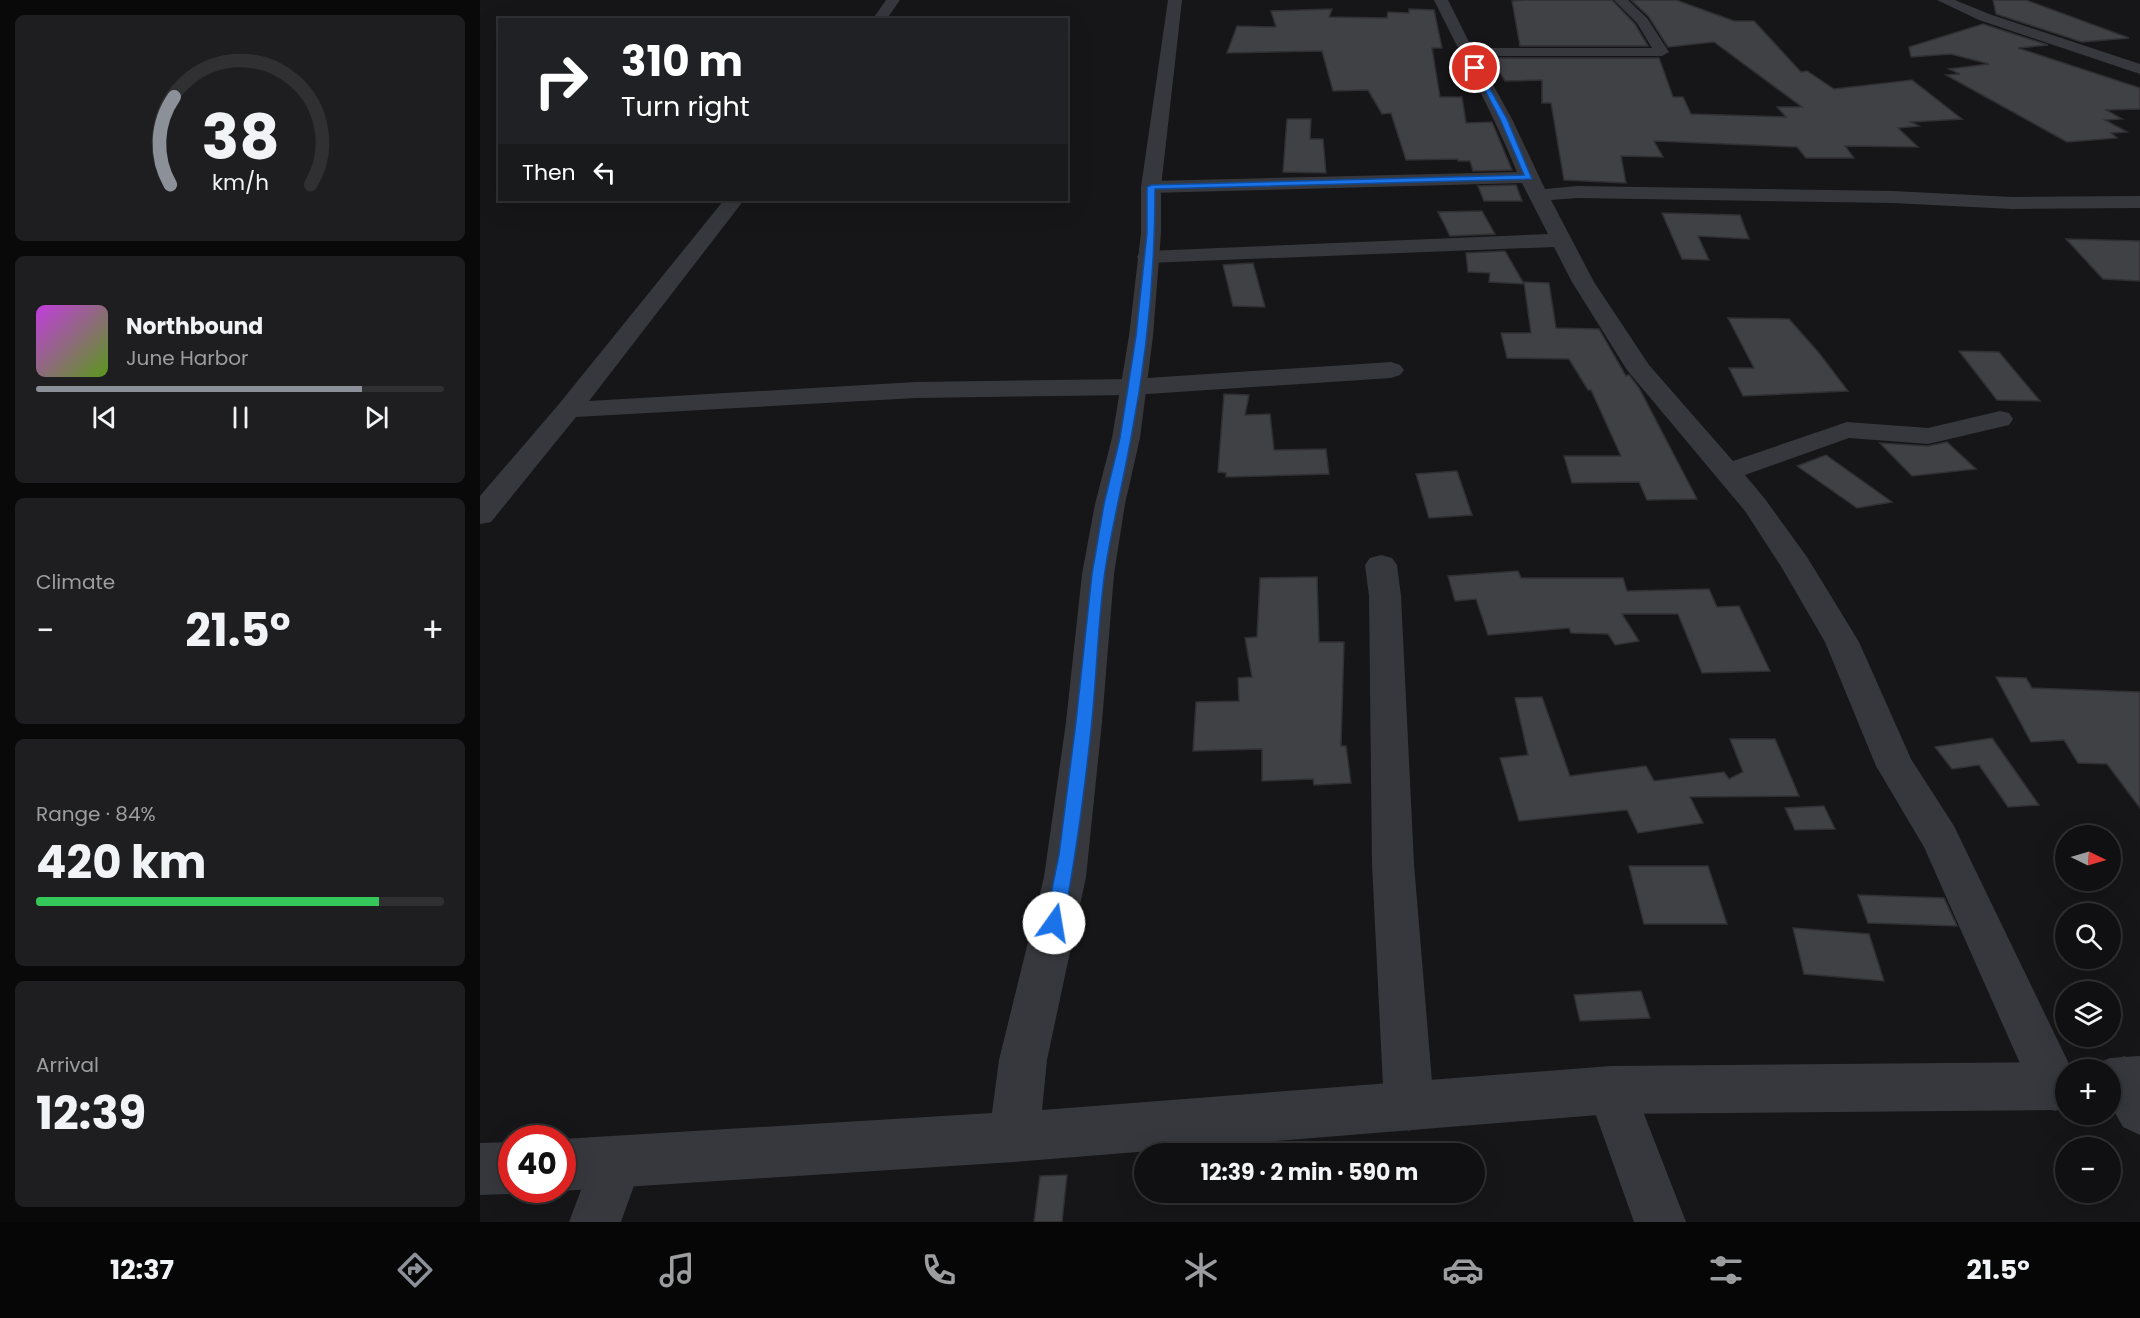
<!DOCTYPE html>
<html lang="en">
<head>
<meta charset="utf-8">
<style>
	:root { --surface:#101012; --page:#1e1e20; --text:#f1f3f6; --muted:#9c9d9f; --line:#303032; --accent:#8c9099 }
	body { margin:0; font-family:Poppins,sans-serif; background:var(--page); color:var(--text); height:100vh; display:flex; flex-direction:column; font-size:22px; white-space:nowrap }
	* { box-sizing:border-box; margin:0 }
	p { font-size:20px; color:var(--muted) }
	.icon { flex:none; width:33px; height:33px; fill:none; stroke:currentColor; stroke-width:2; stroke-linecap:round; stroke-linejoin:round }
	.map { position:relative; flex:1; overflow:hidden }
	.details { display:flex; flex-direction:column; gap:15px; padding:15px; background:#09090a; width:480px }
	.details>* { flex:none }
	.top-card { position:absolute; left:18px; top:18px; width:570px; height:183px; border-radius:0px; box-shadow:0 6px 24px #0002,0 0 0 2px var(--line); background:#202124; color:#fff; overflow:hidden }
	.needle { width:39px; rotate:95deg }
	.tools { position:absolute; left:1575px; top:825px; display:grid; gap:12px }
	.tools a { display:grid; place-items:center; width:66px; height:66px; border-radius:50%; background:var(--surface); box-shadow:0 6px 24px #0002,0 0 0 2px var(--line); font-size:30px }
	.speed { position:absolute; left:18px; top:1125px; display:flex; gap:12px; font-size:30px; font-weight:700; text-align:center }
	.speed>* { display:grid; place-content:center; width:78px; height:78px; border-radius:50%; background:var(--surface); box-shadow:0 6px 24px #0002,0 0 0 2px var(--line); line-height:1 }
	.speed .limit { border:9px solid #d22; background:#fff; color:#111 }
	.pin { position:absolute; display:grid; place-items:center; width:51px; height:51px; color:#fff; margin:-26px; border:3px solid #fff; border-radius:50%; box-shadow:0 2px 6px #0007 }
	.me { position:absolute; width:66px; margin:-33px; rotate:13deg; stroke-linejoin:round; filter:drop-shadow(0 0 4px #0008) }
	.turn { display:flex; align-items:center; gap:21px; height:126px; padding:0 24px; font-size:27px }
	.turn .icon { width:78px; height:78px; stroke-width:2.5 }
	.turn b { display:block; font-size:42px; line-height:51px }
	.then { display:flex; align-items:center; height:57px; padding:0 24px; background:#0003; gap:12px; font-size:22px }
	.big { font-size:45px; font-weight:700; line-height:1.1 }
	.details .card { flex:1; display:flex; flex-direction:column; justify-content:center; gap:9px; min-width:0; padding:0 21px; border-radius:9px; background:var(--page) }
	.details .dial { align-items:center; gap:0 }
	.dial svg { height:156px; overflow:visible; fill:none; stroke:var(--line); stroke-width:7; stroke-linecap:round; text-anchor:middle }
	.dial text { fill:var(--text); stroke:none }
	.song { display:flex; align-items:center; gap:18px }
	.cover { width:72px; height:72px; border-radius:9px; background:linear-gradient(135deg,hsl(290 70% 55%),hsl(90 70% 35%)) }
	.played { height:6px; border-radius:3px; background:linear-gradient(90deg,var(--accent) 80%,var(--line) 80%) }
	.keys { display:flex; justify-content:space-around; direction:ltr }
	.heat { display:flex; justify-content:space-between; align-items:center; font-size:33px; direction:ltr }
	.charge { height:9px; border-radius:4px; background:linear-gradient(90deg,#34c759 84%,var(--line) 0) }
	.trip { position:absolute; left:654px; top:1143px; width:351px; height:60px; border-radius:30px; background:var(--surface); box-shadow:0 6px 24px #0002,0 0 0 2px var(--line); font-weight:700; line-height:60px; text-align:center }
	.tab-bar { display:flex; height:96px; justify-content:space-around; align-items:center; background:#060607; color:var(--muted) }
	.tab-bar .icon { width:42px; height:42px }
	.tab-bar .selected { color:var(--accent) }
	.tab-bar b { font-size:27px; color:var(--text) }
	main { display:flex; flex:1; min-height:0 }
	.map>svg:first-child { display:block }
</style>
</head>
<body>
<main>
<section class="details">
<div class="card dial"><svg viewBox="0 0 100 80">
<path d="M14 69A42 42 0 1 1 86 69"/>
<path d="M14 69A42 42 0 0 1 16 24" stroke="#8c9099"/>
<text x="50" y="56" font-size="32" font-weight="700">38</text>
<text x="50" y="72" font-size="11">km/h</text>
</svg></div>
<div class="card">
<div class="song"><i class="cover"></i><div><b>Northbound</b><p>June Harbor</p></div></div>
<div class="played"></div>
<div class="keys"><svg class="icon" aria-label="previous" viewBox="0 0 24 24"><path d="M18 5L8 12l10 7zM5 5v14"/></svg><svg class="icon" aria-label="pause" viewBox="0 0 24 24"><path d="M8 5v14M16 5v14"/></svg><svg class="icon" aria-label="next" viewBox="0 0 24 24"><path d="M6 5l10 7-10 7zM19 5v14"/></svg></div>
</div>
<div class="card"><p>Climate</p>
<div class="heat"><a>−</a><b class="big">21.5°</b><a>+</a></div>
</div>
<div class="card"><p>Range · 84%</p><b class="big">420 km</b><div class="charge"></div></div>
<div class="card"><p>Arrival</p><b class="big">12:39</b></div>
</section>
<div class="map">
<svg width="1660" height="1222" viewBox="0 0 1660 1222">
	<rect width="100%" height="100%" fill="#161618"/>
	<path fill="#404145" stroke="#303034" stroke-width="1.5" d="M1044 0H1132L1155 24 1168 46H1040L1032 1Z
		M1151 0H1196L1254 21H1274L1321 72 1327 71 1354 89 1432 80 1482 119 1431 122 1439 126 1418 128 1438 147 1365 146 1374 158H1326L1317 147 1174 141 1183 157 1141 156 1146 183 1084 180 1071 103H1062V80L1025 81 1011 58H1179L1193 97H1203L1211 114 1306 117 1297 107H1322L1234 42 1188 47 1169 17Z
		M1513 0H1546L1649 38 1602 42 1516 14Z
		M852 9 849 17 907 18 908 12 929 13V9L954 10 962 48H952L960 97H982L986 123 1012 122 1032 170 993 171 990 161H978V159L926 160 911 113 902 114 888 90 853 91 842 51 747 53 757 26 796 27 791 11Z
		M1503 24 1568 45 1538 48 1660 88V109L1626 110 1642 119 1625 120 1647 132 1631 133 1637 138 1587 142 1466 75 1480 74 1469 69 1509 64 1471 54 1431 57 1429 47Z
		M807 119H831L830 139H843L846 173 803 172Z
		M1036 185 1042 201H1004L998 186Z
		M1002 211 1015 234 970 236 958 212Z
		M1182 213 1260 215 1269 239 1218 236 1229 260 1202 259Z
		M1586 239 1660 241V281L1623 279Z
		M1025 251 1044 284 1009 282 1010 273 988 272 986 253Z
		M773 263 785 307 753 306 743 265Z
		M1044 282 1069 283 1076 328 1119 329 1146 376 1149 375 1159 388 1217 499 1167 500 1159 482 1092 483 1084 456H1141L1111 390H1108L1089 359 1027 358 1021 333H1051Z
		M1248 318 1309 319 1339 353 1368 391 1263 396 1249 368H1274Z
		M1479 351 1519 352 1560 401 1517 400Z
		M744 394 769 395 765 415 790 414 794 450 846 449 849 474 746 477V473L738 472Z
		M1467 442 1496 469 1432 476 1400 443 1448 446Z
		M1346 455 1412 502 1377 508 1317 466Z
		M977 471 992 515 949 518 936 474Z
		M1038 571 1041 578H1143L1147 591 1229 589 1237 607 1259 606 1290 671 1222 673 1198 614H1142L1159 641 1135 645 1128 634 1091 633 1089 628 1008 635 996 599 975 601 968 576Z
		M837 577 839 642H864L861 746H866L871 783 834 785 833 779 782 781V749L713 751 716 702 759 701 758 678 772 677 765 638 777 637 780 578Z
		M1516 677 1546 678 1552 688 1660 692V808L1627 764 1598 763 1584 740 1551 742Z
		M1062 697 1090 776 1166 766 1174 781 1244 772 1249 779 1263 772 1250 739H1295L1319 796 1210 797 1223 823 1158 833 1147 810 1039 821 1020 758 1048 755 1035 698Z
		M1512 738 1559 805 1528 807 1499 765 1472 769 1455 747Z
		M1344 806 1355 829 1315 830 1305 808Z
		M1149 866H1228L1247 924H1164Z
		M1378 895 1464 898 1477 926 1388 923Z
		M1313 928 1389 934 1404 981 1324 974Z
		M1161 991 1170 1018 1100 1021 1094 995Z
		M587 1175 582 1222H554L560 1176Z"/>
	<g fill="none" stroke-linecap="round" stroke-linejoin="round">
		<path fill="#37383d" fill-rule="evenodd" d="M406 0H420L406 20H392Z
			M954 0H968L992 48H1172L1157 23 1134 0H1148L1167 18 1189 52 1182 56H997L1032 119 1065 189 1097 186 1413 191 1532 197 1660 196V208L1532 209 1413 203 1097 198 1071 200 1114 282 1169 365 1253 461 1367 422 1448 428 1520 411 1529 413 1533 419 1529 425 1448 444 1369 438 1265 475 1285 499 1327 557 1379 642 1431 759 1474 826 1592 1070H1586V1107L1575 1111 1558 1104 1444 847 1396 766 1345 642 1302 568 1265 511 1147 370 1092 282 1074 247 668 263 660 262 657 257 660 252 668 251 1068 234 1042 183 671 193 664 191 661 187 664 183 671 181 1037 172C1013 113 982 57 954 0Z
			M1457 0H1475L1509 14 1660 64V74L1499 20Z
			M244 200H264L109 401 436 382 652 379 911 362 920 365 924 370 920 375 911 378 652 395 436 398 96 417 11 522 0 524V496L79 404Z
			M901 555 912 558 917 565 921 596 934 864 954 1106 946 1123 929 1131 912 1123 904 1106 892 864 889 596 885 565 890 558Z
			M1644 1056 1660 1062V1135L1643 1127 1630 1104V1070H1624L1627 1063Z
			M1131 1066 1148 1073 1206 1222H1154L1107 1090 1114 1073Z
			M136 1137 154 1145 162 1163 141 1222H89L118 1145Z"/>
		<path fill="#37383d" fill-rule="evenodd" d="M688 0H702L681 187V233L673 336 660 438 645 504 634 574 622 722 606 877 567 1060 562 1110 1131 1066 1586 1062 1603 1070H1586V1110L1131 1114 534 1162 82 1191 79 1190H82V1139L512 1113 519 1060 564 877 586 722 602 574 615 504 632 438 649 336 661 233V187Z
			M1660 1056V1104L1630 1106V1070H1611L1613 1065 1630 1058Z
			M32 1142V1190H42L32 1194 0 1195V1143Z"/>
	</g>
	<path fill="#1a73e8" stroke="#114b97" stroke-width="1.5" d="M993 67 998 68 1027 119 1052 179 675 189C675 272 667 356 651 438 643 482 632 526 625 571 618 620 617 671 612 720 605 788 596 856 583 923L580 928 574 931 568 928 565 923 579 855 596 722 612 574 624 504 640 438 656 336 667 233V187L671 185 1044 175 1020 119Z"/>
</svg>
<div class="tools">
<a><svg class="needle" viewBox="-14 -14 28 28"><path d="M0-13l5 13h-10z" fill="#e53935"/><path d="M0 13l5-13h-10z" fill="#9c9d9f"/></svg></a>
<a><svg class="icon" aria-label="search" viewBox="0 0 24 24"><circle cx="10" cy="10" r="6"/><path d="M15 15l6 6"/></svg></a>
<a><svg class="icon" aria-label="layers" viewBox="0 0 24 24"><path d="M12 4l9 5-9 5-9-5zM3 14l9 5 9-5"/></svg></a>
<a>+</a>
<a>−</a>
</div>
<div class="speed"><div class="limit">40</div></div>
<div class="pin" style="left:995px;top:68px;background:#d93025"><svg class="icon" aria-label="arrive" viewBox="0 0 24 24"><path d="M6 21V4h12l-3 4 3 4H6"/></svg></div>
<svg class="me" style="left:574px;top:923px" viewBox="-20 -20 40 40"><circle r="19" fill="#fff"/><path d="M0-13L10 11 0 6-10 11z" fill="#1a73e8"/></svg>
<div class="trip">12:39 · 2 min · 590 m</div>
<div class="top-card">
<div class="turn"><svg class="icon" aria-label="right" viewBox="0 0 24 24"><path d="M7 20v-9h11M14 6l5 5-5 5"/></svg><div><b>310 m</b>Turn right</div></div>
<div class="then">Then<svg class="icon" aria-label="left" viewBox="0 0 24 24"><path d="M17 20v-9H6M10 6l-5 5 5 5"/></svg></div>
</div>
</div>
</main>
<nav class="tab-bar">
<b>12:37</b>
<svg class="icon selected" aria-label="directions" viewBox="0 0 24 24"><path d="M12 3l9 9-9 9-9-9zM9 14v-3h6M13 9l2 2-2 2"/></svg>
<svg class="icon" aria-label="music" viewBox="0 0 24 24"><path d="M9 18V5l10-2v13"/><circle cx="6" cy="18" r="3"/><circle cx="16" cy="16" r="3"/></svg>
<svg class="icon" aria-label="phone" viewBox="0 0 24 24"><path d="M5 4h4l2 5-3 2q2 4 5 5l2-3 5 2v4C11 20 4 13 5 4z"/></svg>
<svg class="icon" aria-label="climate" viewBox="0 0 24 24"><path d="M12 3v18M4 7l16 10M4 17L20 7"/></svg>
<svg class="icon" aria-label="car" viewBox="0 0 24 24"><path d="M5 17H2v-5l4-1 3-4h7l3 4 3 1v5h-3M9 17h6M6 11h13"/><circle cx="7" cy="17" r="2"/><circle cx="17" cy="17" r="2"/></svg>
<svg class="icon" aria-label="filters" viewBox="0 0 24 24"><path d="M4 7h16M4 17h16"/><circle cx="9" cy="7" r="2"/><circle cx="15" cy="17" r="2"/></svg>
<b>21.5°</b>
</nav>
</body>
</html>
